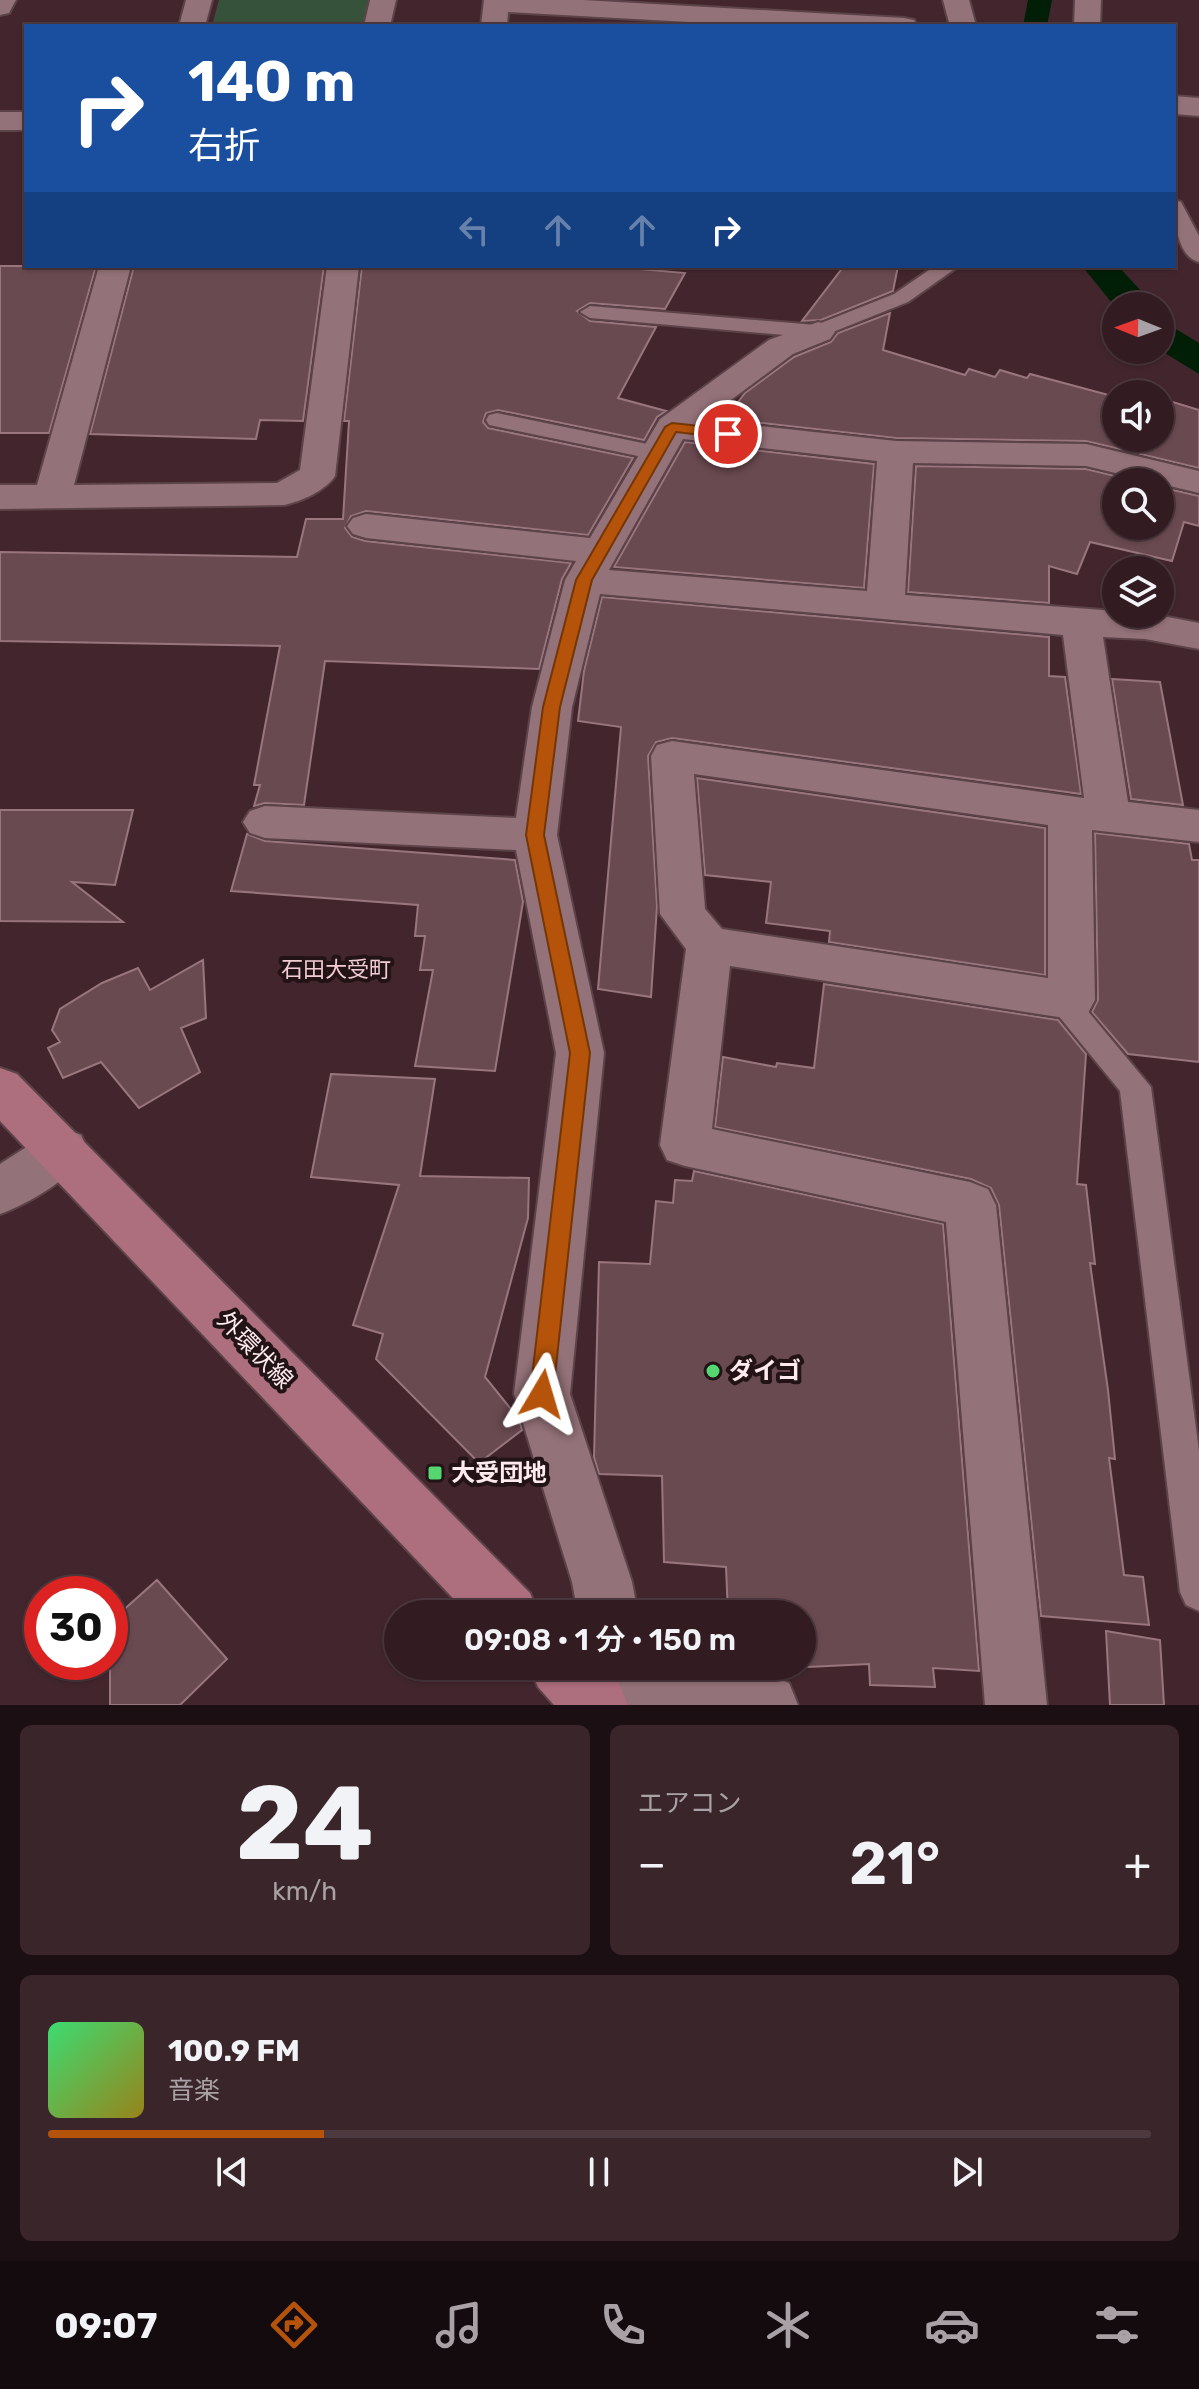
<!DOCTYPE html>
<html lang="ja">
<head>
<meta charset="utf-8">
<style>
	:root { --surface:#321c22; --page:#3a252a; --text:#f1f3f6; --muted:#a8a1a5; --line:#4d3a40; --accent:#b45309 }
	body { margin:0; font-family:Rubik,"Noto Sans JP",sans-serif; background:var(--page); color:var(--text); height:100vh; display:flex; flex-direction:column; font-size:30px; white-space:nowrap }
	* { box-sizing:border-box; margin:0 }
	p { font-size:26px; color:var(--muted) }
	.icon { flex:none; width:44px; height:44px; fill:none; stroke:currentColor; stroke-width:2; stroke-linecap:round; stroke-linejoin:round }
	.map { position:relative; height:1705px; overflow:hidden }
	.panel { display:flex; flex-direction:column; gap:20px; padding:20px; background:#1c0f13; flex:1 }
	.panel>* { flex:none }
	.guide { position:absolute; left:24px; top:24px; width:1152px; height:244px; border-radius:0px; box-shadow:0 2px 6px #0004,0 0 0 2px var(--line); background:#1a4fa0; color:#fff; overflow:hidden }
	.needle { width:52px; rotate:271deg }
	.controls { position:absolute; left:1102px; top:292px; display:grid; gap:16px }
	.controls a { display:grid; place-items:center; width:72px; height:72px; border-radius:50%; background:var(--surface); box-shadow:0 2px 6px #0004,0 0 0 2px var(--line); font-size:40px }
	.speed { position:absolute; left:24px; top:1576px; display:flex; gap:16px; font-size:40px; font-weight:700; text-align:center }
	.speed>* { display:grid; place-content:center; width:104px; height:104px; border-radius:50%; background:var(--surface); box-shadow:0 2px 6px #0004,0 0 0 2px var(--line); line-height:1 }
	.speed .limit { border:12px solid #d22; background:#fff; color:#111 }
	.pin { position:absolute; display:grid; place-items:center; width:68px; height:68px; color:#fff; margin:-34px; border:4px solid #fff; border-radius:50%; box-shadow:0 2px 8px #0007 }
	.me { position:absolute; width:88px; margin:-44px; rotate:7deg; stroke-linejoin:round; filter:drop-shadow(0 0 6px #0008) }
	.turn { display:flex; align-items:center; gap:28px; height:168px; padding:0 32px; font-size:36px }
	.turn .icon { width:104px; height:104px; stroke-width:2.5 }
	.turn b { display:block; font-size:56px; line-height:68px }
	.lanes { display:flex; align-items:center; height:76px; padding:0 32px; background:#0003; justify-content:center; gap:40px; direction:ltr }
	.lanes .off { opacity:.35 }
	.big { font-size:60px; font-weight:600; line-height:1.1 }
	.panel .widget { flex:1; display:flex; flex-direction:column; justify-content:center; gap:12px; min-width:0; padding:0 28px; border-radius:12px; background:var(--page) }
	.panel .dial { align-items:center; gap:0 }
	.dial b { font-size:104px; line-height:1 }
	.song { display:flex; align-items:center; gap:24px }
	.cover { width:96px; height:96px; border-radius:12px; background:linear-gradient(135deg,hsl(140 70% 55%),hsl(50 70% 35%)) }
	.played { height:8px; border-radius:4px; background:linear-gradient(90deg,var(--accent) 25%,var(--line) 25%) }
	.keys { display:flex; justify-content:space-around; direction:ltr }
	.heat { display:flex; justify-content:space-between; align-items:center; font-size:44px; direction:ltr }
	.panel .tiles { flex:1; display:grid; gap:20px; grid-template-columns:1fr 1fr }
	.widget:last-child { grid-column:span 2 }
	.trip { position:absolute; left:384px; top:1600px; width:432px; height:80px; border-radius:40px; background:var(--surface); box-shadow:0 2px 6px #0004,0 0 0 2px var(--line); font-weight:600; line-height:80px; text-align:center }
	.tabs { display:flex; height:128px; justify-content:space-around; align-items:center; background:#140b0e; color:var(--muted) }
	.tabs .icon { width:56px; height:56px }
	.tabs .selected { color:var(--accent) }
	.tabs b { font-size:36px; color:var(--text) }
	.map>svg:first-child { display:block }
</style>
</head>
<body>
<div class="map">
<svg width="1199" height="1705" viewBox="0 0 1199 1705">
	<rect width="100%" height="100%" fill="#43262d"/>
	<path fill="#37523b" d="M219 0H374L367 26H212Z"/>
	<path fill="#001f06" d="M1028 0H1052L1047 26H1023Z
		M1082 266H1118L1155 306 1116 308Z
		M1160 311 1176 329 1199 343V374L1160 350Z"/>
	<path fill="#6a4a51" stroke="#99767e" stroke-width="2" d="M0 266H96L49 433H0Z
		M134 266H324L303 421 260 420 256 439 90 434Z
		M362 266H606L685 273 665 309 590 303 577 311 590 321 656 327 618 398 666 411 657 417 644 440 498 410 486 413 483 422 488 428 633 458 588 535 366 511 351 516 345 528 352 537 365 541 571 563 562 579 539 669 325 661 304 805 265 803 254 806 260 785H254L280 646 0 641V552L297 557 306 519H343L349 421H344Z
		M844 266H898L893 291 821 320 802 321Z
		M890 313 883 350 965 375 969 369 995 377 1000 370 1027 378 1030 374 1116 397V438H1160V398L1199 410V468L1086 441 896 438 725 419 745 393 794 357 831 342 838 333Z
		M685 442 874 464 864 588 614 567Z
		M916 466 1086 469 1140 482H1116V526H1160V487L1199 496V526L1184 522 1172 561 1090 542 1077 574 1049 566V603L908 592Z
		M602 597 1049 637V676L1065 677 1081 794 672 738 656 742 648 756 657 906 651 997 598 989 621 727 578 721 584 671Z
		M1112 679 1160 682 1183 805 1131 799Z
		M697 778 1045 828V975L829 942 830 931 766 923 771 882 705 875Z
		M0 810H133L115 885 72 882 123 922 0 921Z
		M1095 833 1189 844 1192 860H1199V1062L1128 1054 1092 1012 1098 1000Z
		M247 834 265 841 515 860 523 902 495 1071 415 1066 433 970H420L425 936H415L418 905 231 891Z
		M203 960 206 1018 181 1028 200 1072 139 1108 101 1062 63 1078 48 1048 60 1042 52 1030 60 1009 102 983 138 968 150 990Z
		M824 984 1058 1020 1086 1054 1077 1184 1086 1185 1095 1264 1090 1263 1108 1390 1115 1459 1109 1458 1124 1575 1143 1577 1149 1625 1041 1616 999 1205 991 1188 971 1179 715 1127 723 1057 776 1067 777 1063 814 1068Z
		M331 1074 435 1079 420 1176 529 1178 528 1218 485 1377 519 1419 522 1430 479 1463 376 1359 383 1334 353 1325 399 1185 311 1177Z
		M694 1171 943 1224 979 1671 933 1668 935 1687 870 1685 869 1664 808 1667 802 1643V1614H728L726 1567 664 1562 662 1476 599 1474 594 1457 599 1262 650 1264 656 1201 673 1203 675 1180 692 1181Z
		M157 1580 227 1659 180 1705H110V1622Z
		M1106 1631 1160 1640 1164 1705H1110Z"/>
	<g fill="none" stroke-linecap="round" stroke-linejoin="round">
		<defs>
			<path id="lane" d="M1174 200 1181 202 1199 236V262C1177 257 1174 219 1174 200Z
				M935 266H959L908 302 818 338 590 318 580 312 590 306 816 325 894 294Z
				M497 413 657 446 665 448 668 453 665 458 657 460 489 425 486 420 489 415Z
				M1071 988 1082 991 1087 1010 1151 1087 1199 1451V1611L1186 1605 1180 1592 1120 1091 1057 1014 1056 1000 1060 991Z"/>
			<path id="street" d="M0 0H16L9 13 0 15Z
				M186 0H212L205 26H179Z
				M370 0H396L390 26H364Z
				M484 0H583L904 18 914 20 917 26H761L508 12 507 26H481Z
				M943 0H969L976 26H950Z
				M1075 0H1101L1100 26H1074Z
				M1174 96 1199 98V116L1174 114Z
				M0 112H26V130H0Z
				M99 266H131L74 485 277 483 300 470 327 266H359L335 476C325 491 302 501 284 505L0 509V485H37Z
				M818 322 830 325 835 332 830 339 793 354 704 420 896 441 1086 444 1199 471V493L1086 466 913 463 905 595 1116 611V614H1152L1199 623V649L1145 639 1103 637 1128 802 1199 810V842L1092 830 1095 1000 1088 1013 1071 1019 730 966 712 1129 970 1182 988 1189 996 1205 1047 1705H985L946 1222 685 1166 667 1160 660 1145 686 949 660 914 651 756 657 745 672 741 1084 798 1063 635 600 594 572 707 557 835 604 1053 570 1394 632 1582 638 1614H578L572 1582 514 1394 556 1053 516 850 265 838 250 833 243 822 250 811 265 806 516 818 532 707 565 580 576 561 366 538 353 534 347 526 353 518 366 514 590 538 660 419 769 340ZM683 439 877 461 867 591 609 570ZM694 774 1048 825V978L722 929 705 909Z
				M63 1128 81 1135 88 1150C75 1177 28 1204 0 1214V1164L45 1135Z
				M553 1666C625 1666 721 1655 789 1683L798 1705H554L545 1684Z"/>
			<path id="secondary" d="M0 1068 17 1074 530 1593 539 1614H468L0 1121Z
				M529 1666H602L619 1683 628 1705H554L538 1687Z"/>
		</defs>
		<use href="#lane" stroke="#5c4349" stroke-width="4"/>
		<use href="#street" stroke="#5c4349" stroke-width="4"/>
		<use href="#secondary" stroke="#5c4349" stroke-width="4"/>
		<use href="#lane" fill="#947279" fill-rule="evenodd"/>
		<use href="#street" fill="#947279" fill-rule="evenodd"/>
		<use href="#secondary" fill="#ad6e7e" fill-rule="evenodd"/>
	</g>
	<path fill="#b45309" stroke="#753606" stroke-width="2" d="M672 423 728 429 735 434 728 438 676 432 592 580 560 707 544 835 590 1053 553 1394 550 1402 542 1405 534 1402 530 1394 570 1053 526 835 543 707 576 580 665 427Z"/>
	<g fill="#55d671" stroke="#211316" stroke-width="3">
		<circle cx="713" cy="1371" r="8"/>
		<rect x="427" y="1465" width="16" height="16" rx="4"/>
	</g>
	<g text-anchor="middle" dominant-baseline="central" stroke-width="8" stroke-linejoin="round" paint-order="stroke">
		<g font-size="22" fill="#f2cbd3" stroke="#211316">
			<text x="336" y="969">石田大受町</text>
		</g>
		<g font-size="24" fill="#ffebef" stroke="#211316">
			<text transform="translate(255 1350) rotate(46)">外環状線</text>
		</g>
		<g font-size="24" font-weight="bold" fill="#ffebef" stroke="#211316" text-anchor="start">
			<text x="729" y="1371">ダイゴ</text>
			<text x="451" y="1473">大受団地</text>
		</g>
	</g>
</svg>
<div class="controls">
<a><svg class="needle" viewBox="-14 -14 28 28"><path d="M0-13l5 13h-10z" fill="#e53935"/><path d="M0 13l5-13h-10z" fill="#a8a1a5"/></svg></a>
<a><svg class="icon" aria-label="sound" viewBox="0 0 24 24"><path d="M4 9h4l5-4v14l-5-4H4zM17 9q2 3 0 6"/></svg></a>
<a><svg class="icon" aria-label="search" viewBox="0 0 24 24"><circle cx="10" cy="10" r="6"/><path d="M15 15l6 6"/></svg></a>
<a><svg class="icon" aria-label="layers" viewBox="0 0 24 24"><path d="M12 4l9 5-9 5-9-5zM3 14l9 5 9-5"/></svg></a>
</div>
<div class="speed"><div class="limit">30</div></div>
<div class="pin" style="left:728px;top:434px;background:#d93025"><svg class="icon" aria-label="arrive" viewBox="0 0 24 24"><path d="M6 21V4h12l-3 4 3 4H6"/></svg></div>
<svg class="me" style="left:542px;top:1394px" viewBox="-20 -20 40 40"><path d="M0-17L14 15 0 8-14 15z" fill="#b45309" stroke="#fff" stroke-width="4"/></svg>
<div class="trip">09:08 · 1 分 · 150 m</div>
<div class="guide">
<div class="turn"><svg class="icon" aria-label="right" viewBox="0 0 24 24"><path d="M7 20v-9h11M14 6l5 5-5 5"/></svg><div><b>140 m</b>右折</div></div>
<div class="lanes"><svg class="icon off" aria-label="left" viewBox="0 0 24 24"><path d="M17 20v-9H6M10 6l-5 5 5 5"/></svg><svg class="icon off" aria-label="ahead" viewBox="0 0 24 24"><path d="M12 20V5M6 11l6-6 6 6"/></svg><svg class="icon off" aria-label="ahead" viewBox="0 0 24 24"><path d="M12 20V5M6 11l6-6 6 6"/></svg><svg class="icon" aria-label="right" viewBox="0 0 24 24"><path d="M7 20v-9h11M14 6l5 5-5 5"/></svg></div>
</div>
</div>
<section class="panel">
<div class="tiles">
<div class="widget dial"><b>24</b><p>km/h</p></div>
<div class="widget"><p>エアコン</p>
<div class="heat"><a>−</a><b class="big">21°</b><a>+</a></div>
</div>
<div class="widget">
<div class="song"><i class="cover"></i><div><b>100.9 FM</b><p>音楽</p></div></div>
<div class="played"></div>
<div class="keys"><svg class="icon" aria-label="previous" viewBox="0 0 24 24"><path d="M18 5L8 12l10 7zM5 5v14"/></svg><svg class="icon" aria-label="pause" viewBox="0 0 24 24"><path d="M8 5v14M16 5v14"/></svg><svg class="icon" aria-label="next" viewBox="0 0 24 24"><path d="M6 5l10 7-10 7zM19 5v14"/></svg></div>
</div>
</div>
</section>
<nav class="tabs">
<b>09:07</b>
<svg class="icon selected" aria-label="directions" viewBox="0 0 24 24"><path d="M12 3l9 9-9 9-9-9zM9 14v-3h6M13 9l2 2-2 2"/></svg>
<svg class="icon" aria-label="music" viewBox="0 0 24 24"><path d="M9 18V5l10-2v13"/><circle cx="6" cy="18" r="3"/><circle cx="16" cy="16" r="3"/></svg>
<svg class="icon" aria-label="phone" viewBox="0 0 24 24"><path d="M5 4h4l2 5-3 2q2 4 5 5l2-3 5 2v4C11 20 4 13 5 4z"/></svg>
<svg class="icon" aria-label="climate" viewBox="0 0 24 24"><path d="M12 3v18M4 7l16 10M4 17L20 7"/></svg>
<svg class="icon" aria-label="car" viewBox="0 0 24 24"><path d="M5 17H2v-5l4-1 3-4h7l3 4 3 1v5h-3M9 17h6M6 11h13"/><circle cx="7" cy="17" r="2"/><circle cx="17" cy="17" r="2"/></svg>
<svg class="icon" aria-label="filters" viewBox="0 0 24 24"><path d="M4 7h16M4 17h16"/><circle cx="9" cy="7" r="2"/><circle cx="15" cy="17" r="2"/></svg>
</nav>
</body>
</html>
